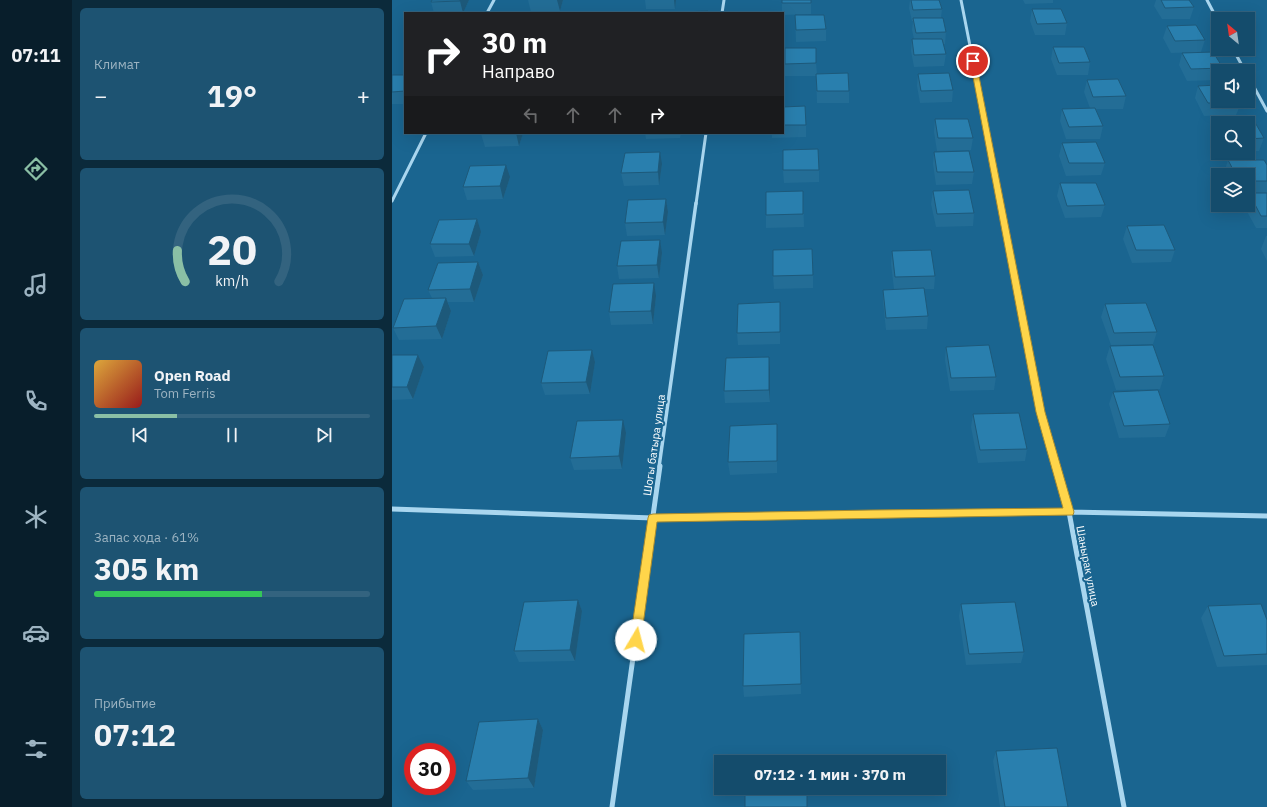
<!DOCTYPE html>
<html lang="ru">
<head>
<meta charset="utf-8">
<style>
	:root { --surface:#144c6c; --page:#1d5372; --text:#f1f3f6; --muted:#9db4c2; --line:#33637f; --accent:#8abfa5 }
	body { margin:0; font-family:"IBM Plex Sans",sans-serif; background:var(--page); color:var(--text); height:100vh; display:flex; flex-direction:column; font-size:15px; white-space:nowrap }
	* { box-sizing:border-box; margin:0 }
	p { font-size:13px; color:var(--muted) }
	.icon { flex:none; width:22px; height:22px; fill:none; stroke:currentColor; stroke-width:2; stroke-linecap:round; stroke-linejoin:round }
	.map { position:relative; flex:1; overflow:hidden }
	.sheet { display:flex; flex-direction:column; gap:8px; padding:8px; background:#0b2a3b; width:320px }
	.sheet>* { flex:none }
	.banner { position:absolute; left:12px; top:12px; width:380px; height:122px; border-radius:0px; box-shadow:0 4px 16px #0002,0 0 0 1px var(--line); background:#202124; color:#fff; overflow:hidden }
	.needle { width:26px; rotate:331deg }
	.controls { position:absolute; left:819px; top:12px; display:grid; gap:8px }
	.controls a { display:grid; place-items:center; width:44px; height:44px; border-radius:0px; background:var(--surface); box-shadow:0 4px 16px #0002,0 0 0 1px var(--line); font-size:20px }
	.speed { position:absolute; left:12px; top:743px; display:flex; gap:8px; font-size:20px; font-weight:700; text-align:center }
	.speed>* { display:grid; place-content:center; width:52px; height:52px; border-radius:50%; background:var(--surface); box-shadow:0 4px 16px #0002,0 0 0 1px var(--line); line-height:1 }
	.speed .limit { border:6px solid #d22; background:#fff; color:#111 }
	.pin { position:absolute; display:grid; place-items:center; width:34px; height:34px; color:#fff; margin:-17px; border:2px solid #fff; border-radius:50%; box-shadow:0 1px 4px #0007 }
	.me { position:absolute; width:44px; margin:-22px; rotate:8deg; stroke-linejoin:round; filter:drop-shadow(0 0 3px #0008) }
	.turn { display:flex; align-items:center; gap:14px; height:84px; padding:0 12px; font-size:18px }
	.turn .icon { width:52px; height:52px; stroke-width:2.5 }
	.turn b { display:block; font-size:28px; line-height:34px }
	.lanes { display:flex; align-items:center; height:38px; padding:0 12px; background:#0003; justify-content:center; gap:20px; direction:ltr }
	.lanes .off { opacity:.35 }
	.big { font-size:30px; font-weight:700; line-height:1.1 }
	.sheet .widget { flex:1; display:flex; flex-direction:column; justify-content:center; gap:6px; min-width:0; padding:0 14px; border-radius:6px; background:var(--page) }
	.sheet .dial { align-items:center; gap:0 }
	.dial svg { height:104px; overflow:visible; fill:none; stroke:var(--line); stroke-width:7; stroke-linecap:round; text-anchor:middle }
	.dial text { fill:var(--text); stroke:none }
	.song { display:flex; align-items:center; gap:12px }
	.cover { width:48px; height:48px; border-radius:6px; background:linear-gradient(135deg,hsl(40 70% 55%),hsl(0 70% 35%)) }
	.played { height:4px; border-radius:2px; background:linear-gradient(90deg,var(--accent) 30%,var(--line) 30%) }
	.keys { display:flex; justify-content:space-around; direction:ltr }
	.heat { display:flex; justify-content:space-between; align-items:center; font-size:22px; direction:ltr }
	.charge { height:6px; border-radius:3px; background:linear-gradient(90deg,#34c759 61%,var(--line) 0) }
	.trip { position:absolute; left:322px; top:755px; width:232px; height:40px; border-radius:0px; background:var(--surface); box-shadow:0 4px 16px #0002,0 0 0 1px var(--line); font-weight:700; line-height:40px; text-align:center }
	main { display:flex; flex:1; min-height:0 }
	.tab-bar { display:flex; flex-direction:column; width:72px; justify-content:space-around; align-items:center; background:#081e2b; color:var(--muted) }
	.tab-bar .icon { width:28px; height:28px }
	.tab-bar .current { color:var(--accent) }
	.tab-bar b { font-size:18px; color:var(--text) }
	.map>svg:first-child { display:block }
</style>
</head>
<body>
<main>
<nav class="tab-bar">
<b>07:11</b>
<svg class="icon current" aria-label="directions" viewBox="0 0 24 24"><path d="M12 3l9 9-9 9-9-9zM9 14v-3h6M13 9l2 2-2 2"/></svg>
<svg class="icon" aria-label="music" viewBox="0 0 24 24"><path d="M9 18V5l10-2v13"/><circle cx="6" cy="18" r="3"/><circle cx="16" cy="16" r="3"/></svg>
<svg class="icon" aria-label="phone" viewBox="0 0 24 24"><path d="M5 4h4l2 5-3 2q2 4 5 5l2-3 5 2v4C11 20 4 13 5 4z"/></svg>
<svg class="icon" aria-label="climate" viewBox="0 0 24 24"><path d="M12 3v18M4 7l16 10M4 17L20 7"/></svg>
<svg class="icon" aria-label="car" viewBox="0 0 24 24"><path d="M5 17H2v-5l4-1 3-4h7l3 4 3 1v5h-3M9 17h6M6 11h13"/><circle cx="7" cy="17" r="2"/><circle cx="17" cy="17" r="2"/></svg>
<svg class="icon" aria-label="filters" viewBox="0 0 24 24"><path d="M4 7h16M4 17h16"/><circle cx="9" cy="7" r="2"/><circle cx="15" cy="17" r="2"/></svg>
</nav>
<section class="sheet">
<div class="widget"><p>Климат</p>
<div class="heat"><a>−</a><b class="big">19°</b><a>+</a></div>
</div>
<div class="widget dial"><svg viewBox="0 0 100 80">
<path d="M14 69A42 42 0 1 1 86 69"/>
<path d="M14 69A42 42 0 0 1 8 45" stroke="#8abfa5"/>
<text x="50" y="56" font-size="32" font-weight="700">20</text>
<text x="50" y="72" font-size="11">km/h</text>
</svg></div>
<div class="widget">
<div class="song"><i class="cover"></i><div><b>Open Road</b><p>Tom Ferris</p></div></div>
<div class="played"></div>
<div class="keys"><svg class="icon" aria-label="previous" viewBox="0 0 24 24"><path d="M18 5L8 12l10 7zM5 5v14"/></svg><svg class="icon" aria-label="pause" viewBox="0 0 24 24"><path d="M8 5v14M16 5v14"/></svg><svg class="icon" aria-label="next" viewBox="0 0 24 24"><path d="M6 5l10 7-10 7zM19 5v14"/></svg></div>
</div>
<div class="widget"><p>Запас хода · 61%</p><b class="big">305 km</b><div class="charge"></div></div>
<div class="widget"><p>Прибытие</p><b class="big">07:12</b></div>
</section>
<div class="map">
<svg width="875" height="807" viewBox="0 0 875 807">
	<rect width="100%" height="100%" fill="#1a6590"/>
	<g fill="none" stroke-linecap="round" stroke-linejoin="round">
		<path stroke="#a9d6ef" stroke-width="3" d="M569 0 609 204
			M815 0 826 21
			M95 13 102 0
			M330 13 332 0
			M841 49 853 71
			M856 76 875 111
			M0 201 34 133
			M304 204 314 133"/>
		<path stroke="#a9d6ef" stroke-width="3.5" d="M608 203 649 412 664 467
			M267 467 304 203"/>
		<path stroke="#a9d6ef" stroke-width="5" d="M664 466 677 512 732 807
			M0 509 261 518 677 512 875 516
			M220 807 268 466"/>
	</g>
	<path fill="#236d96" d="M40 0H77L71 13H42L39 2Z
		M136 0H171L168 11 139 12Z
		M253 0H284L283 9H254Z
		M390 0H419V14L391 15V13H390Z
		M518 0H547L550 9 549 18 554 32 553 44H551L554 54 552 66 522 67 519 51 520 39H522L520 30 521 21H520L517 8Z
		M631 0H661V3L633 4Z
		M764 0H797L802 7 798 19H770L762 6Z
		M640 9 675 23 673 35H643L638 21Z
		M403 15 434 29V41L404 42Z
		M775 26 813 40 809 52 779 53 771 38Z
		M661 47 698 62 696 75H665L659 59Z
		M393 48 424 63 425 74 457 91V103H425L424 76H393Z
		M790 53 831 68 830 71H826V80L795 81 787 65Z
		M526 74 561 90 560 102 528 103 525 86Z
		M0 75H13V104H0Z
		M695 80 734 96 731 109H704L711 126 708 139H674L668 121 670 109 698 108 692 92Z
		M806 86 849 103 844 115 812 116 803 98Z
		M391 107 414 125V137L380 138V133H391Z
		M543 119 581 138 579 150 545 151 542 132Z
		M861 119 872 138 867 151H856V123H826L827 120Z
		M826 124V137L823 132Z
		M131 133 127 146 93 147 89 134Z
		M253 133H289L288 138 254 139Z
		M670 143 713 163 709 175 674 176 667 156Z
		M542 152 582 172 580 184 544 185 541 164Z
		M836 160 875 165V228H864L852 206V205H856V175H833L832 173Z
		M270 164 267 185 232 186 229 173Z
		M391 170H427V182L392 183Z
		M118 177 111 199 75 200 71 187Z
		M668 183 713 205 709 217 673 218 665 196Z
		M411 191 412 227 374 228V215Z
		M541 191 582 213 581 226 544 227 539 204Z
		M274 199 276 212 273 235 235 236 233 223Z
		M735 226 783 250 779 262 740 263 731 239Z
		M89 232 82 256 43 257 38 244Z
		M874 236H875V261L869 249Z
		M500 251 543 276 542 289H532L536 316 535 329 494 330 491 302V290L502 289 499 264Z
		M270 253 267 278 227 279 225 266Z
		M86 262 91 275 82 302H56L59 311 50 339 7 340 1 328 40 298 36 290Z
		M421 275V288L382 289 381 276Z
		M264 296 261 324 219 325 217 312Z
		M713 304 765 332 761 344 719 345 709 317Z
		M388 315V344L346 345 345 333Z
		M718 346 772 376 768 389 724 390 714 359Z
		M554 347 604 377 602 390 558 391 553 360Z
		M200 350 203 362 198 394 153 395 149 383Z
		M0 355H26L32 367 21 399 0 400Z
		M377 357 378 370V402L333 403 332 391Z
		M721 392 778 424 773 437 727 438 717 404Z
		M581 414 635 449 633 461 586 463 579 427Z
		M385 424V473L338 475 336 462Z
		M234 433 230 469 182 470 178 458Z
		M186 600 190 611 183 661 127 662 122 651Z
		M569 604 632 652 629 663 574 665 567 616Z
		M816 606 875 620V665L825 667 809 618Z
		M408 643 409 694 352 697 351 686Z
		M146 719 151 730 142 788 81 790 74 781Z
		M604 751 676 807H608L601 761Z"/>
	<path fill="#1d597a" d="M68 0H77L71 13 68 1Z
		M165 0H171L168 11Z
		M282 0H284L283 9Z
		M124 133H131L127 146Z
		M268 152 270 164 267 185 266 172Z
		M114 165 118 177 111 199 108 186Z
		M274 199 276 212 273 235 271 222Z
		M85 219 89 232 82 256 77 244Z
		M268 240 270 253 267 278 265 265Z
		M86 262 91 275 82 302 78 289Z
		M262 283 264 296 261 324 259 311Z
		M54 298 59 311 50 339 44 326Z
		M200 350 203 362 198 394 194 382Z
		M26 355 32 367 21 399 15 387Z
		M377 357 378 370V402L377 390Z
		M231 420 234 433 230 469 227 456Z
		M186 600 190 611 183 661 178 650Z
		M146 719 151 730 142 788 136 778Z"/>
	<path fill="#297fae" stroke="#1d597a" d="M40 0H68V1L39 2Z
		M390 0H419V3H390Z
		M519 0H547L550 9 521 10Z
		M769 0H797L802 7 773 8Z
		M640 9H669L675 23 645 24Z
		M316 11V13H286L287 12Z
		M403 15H432L434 29 404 30Z
		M521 18H551L554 32 524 33Z
		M804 25 813 40 783 41 775 26Z
		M520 39H550L554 54 522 55Z
		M661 47H692L698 62 667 63Z
		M393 48H424V63L393 64Z
		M821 52 831 68 799 69 790 53Z
		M456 73 457 91H425L424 74Z
		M557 73 561 90 529 91 526 74Z
		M0 75H13V91L0 92Z
		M726 79 734 96 701 97 695 80Z
		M826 85V101H848L849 103H816L806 86Z
		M413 106 414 125H391V107Z
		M703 108 711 126 677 127 670 109Z
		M543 119H576L581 138H546Z
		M861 119 872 138 856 139V123H829L827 120Z
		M90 133H124L89 134Z
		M704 142 713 163H677L670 143Z
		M426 149 427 170H391V150Z
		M577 151 582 172H545L542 152Z
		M268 152 266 172 229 173 233 153Z
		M836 160H872L875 165V181H856V175H844Z
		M114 165 108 186 71 187 78 166Z
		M668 183H704L713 205 675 206Z
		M577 190 582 213 545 214 541 191Z
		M411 191V214L374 215V192Z
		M857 193H875V216H869Z
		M274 199 271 222 233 223 236 200Z
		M85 219 77 244H38L47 220Z
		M772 225 783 250H744L735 226Z
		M268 240 265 265 225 266 229 241Z
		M420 249 421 275 381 276V250Z
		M539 250 543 276 503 277 500 251Z
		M86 262 78 289 36 290 46 263Z
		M262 283 259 311 217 312 221 284Z
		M532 288 536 316 494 318 491 290Z
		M54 298 44 326 1 328 12 299Z
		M388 302V332L345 333 346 304Z
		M754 303 765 332 722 333 713 304Z
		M597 345 604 377 559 378 554 347Z
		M761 345 772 376 728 377 718 346Z
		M200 350 194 382 149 383 156 351Z
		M0 355H26L15 387H0Z
		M377 357V390L332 391 334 358Z
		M766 390 778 424 732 426 721 392Z
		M627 413 635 449 588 450 581 414Z
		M231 420 227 456 178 458 185 421Z
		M385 424V461L336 462 338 426Z
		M186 600 178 650 122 651 132 602Z
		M623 602 632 652 577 654 569 604Z
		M869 604 875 620V654L832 656 816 606Z
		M408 632 409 684 351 686 352 634Z
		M146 719 136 778 74 781 87 722Z
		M665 748 676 807H613L604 751Z
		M353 788H415V807H353Z"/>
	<path fill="#ffd54a" stroke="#a68a30" d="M581 59 584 61 653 412 682 512 681 515 265 522 249 640 248 643 244 645 240 643 238 640 256 518 257 515 261 514 480 510 671 508 644 412 578 61Z"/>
	<g text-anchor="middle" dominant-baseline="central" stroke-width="4" stroke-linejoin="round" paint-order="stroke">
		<g font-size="11" fill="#fff" stroke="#1a6590">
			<text transform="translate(262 445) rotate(-82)">Шогы батыра улица</text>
			<text transform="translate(696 566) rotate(79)">Шанырак улица</text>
		</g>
	</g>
</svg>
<div class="controls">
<a><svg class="needle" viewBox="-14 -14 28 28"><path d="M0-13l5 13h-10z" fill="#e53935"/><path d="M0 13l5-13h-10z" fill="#9db4c2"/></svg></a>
<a><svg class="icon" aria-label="sound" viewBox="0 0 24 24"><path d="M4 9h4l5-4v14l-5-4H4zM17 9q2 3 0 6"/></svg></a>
<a><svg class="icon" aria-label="search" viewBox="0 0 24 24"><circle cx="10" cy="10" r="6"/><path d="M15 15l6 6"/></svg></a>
<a><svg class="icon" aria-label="layers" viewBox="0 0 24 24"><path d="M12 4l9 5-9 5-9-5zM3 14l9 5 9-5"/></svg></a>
</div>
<div class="speed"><div class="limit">30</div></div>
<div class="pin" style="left:581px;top:61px;background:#d93025"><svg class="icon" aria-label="arrive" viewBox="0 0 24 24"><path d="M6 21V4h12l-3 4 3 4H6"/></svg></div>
<svg class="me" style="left:244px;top:640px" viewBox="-20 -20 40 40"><circle r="19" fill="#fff"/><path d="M0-13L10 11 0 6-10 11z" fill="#ffd54a"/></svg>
<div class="trip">07:12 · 1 мин · 370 m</div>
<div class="banner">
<div class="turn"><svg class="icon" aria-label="right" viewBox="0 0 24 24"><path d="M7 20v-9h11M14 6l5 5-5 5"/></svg><div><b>30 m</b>Направо</div></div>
<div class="lanes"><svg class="icon off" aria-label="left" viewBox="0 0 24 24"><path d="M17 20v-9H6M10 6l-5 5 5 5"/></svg><svg class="icon off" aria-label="ahead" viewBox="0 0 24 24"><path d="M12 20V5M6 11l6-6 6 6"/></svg><svg class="icon off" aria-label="ahead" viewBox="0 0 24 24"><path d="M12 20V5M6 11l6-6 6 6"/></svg><svg class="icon" aria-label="right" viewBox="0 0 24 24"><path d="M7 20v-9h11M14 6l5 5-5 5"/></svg></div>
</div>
</div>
</main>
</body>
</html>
